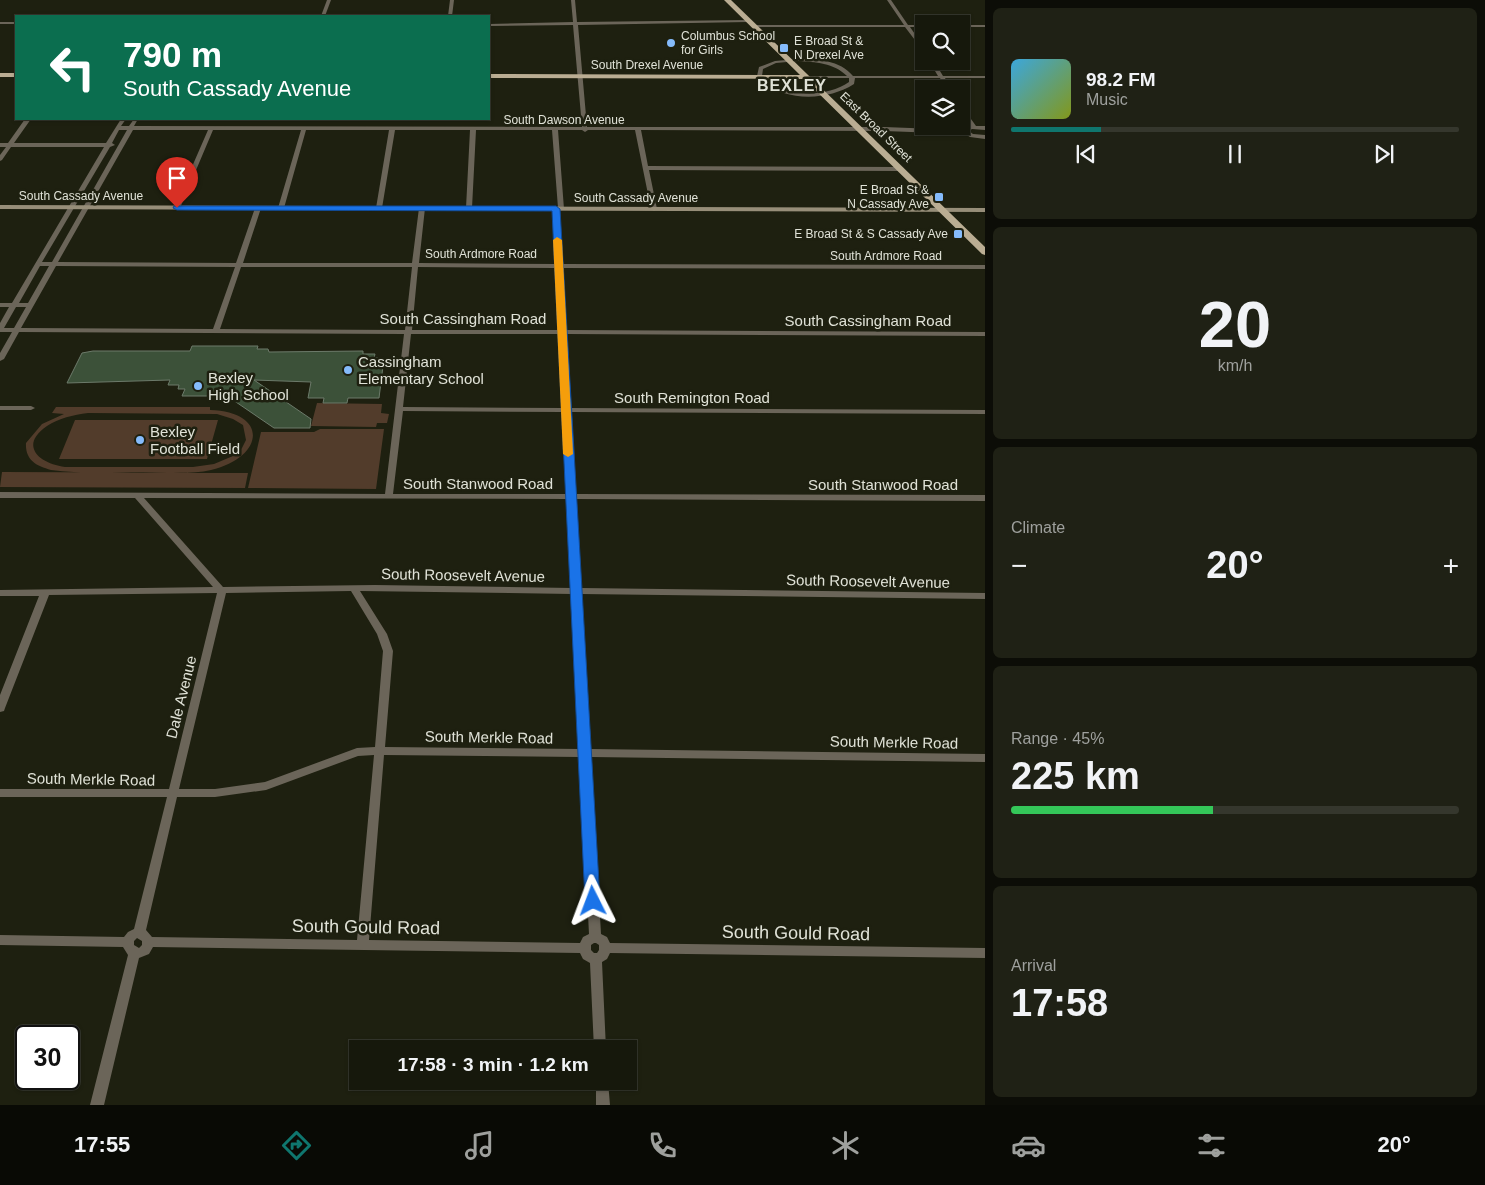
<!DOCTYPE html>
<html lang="en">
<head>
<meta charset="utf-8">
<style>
	:root { --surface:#16180c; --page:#1f2115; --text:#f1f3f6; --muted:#9ea09d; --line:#35372d; --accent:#0f766e }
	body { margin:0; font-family:Helvetica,sans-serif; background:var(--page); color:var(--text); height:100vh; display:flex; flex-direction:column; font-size:19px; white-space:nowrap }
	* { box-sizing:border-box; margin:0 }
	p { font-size:16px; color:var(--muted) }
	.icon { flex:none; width:28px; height:28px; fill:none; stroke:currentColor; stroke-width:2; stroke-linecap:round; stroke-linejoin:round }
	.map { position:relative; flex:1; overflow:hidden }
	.details { display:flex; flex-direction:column; gap:8px; padding:8px; background:#0c0d07; width:500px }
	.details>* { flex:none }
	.hud { position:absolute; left:15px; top:15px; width:475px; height:105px; border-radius:0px; box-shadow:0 1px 4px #0004,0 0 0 1px var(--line); background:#0b6e4f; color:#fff; overflow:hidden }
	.controls { position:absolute; left:915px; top:15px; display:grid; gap:10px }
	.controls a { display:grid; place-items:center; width:55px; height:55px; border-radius:0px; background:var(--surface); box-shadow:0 1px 4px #0004,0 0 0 1px var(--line); font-size:25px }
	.speed { position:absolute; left:15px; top:1025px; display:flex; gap:10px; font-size:25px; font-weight:700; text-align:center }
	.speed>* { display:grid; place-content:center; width:65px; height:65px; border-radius:50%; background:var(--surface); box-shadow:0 1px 4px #0004,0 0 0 1px var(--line); line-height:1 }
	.speed .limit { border:2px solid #111; border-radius:8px; background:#fff; color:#111 }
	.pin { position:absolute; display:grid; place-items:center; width:42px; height:42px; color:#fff; margin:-51px -21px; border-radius:50% 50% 50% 0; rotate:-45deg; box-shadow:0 0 5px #0007 }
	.pin .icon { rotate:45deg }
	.me { position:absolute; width:55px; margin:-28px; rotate:357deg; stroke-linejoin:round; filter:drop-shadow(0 0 4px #0008) }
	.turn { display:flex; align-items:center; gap:18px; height:105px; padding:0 25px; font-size:22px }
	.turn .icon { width:65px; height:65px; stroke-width:2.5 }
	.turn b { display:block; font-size:35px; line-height:42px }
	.big { font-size:38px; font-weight:700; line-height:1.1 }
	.details .card { flex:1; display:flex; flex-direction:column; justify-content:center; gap:8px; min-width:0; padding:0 18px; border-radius:8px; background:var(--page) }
	.details .dial { align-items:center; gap:0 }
	.dial b { font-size:65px; line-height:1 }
	.song { display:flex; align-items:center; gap:15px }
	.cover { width:60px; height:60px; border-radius:8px; background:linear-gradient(135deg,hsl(200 70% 55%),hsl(70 70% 35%)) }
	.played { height:5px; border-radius:2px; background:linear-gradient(90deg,var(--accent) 20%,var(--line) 20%) }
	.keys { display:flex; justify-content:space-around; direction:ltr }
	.heat { display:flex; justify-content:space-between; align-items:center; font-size:28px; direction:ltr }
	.charge { height:8px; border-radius:4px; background:linear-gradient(90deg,#34c759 45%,var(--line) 0) }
	.trip { position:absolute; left:349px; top:1040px; width:288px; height:50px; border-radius:0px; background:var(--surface); box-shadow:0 1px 4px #0004,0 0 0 1px var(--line); font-weight:700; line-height:50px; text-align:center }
	.tabs { display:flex; height:80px; justify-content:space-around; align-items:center; background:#090a05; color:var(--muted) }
	.tabs .icon { width:35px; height:35px }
	.tabs .on { color:var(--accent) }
	.tabs b { font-size:22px; color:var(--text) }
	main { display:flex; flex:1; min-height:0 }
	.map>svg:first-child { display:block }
</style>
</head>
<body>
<main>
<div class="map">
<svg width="985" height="1105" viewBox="0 0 985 1105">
	<rect width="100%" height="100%" fill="#1e2010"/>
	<path fill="#523c2b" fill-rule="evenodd" d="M317 403 382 404 381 413 389 414 387 423H377L376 427 311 426Z
		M56 407H210V410C270 412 264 458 211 470 189 475 165 472 143 472 113 472 81 474 51 470 36 466 25 460 26 443L42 424 64 414 52 413ZM88 413 217 414 233 419 243 425 246 440 242 448 233 456 214 464 193 467H65C40 464 18 446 47 426 59 418 73 415 88 413Z
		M75 420H218L207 459H59Z
		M320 429H384L376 489 248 488 261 432H314Z
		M2 472 248 473 245 488 0 487Z"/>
	<path fill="#3c5139" stroke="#6c7a6a" d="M192 346H258L257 349H268L269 352 363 351V354H375L374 358H384L379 398H348L347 403H323L324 398H308L311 382 254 380 311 419 310 428H274L233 400 222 401 223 396H182L185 389H178L179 385H168L170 380 67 383 82 353 93 351H190Z"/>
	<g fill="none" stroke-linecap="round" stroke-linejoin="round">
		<path fill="#6b6559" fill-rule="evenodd" d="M327 0H331L325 16H321Z
			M450 0H454L452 16H448Z
			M571 0H575L577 22 748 20 750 21 748 22 578 25 587 127H884L963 130 970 126 961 111V105L976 126H985V130L972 129 969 131 973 134 985 135V139L970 137 965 134 884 131 641 130 648 166 901 167 904 169 901 171 649 170 657 209 654 211 651 209 635 130H588L585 132 582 130H558L564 209 559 210 562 264 985 265V269L562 268 566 330 985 332V336L566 334 570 408 985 410V414L571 412 575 494 985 495V501L576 499 581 588 985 593V599L581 594 590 749 985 754V762L591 757 601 934 607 937 610 943 985 948V958L610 953 607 959 602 962 606 1049H594L590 963 583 959 580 953 153 947 149 954 139 958 104 1105H90L128 955 123 947 0 945V935L124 937 128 932 134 929 167 797H0V789H169L217 593 49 595 5 708 4 711 0 712V695L39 596H0V590L213 587 135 498H0V492L385 494 404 334 19 332 4 359 0 361V353L12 332H0V323L9 307H0V303H12L104 147H11L2 160 0 161V155L6 147H0V143H8L25 119H31L14 143H106L121 119H126L121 126H129L134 119H138L134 126 582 127 573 25 489 26V24L573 22ZM119 130H127L52 262H42L110 147 115 145 112 143ZM133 130H208L174 208 177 210 180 208 213 130H301L278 208 281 210 284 208 306 130H389L376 208 379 210 382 208 395 130H470L466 208 469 210 472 208 476 130H552L558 208 553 209 556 264 419 263 425 208 422 206 419 208 412 263H243L261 208 258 206 255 208 236 263 58 262ZM40 266H49L28 303H19ZM56 266 235 267 213 329 21 328ZM241 267H412L405 330 220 329ZM418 267 556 268 559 330H412ZM16 307H26L14 328H4ZM411 334H559L563 408 403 407ZM403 411 563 412 567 494H393ZM144 498 567 499 572 588 375 585 223 587ZM351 591 377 634 383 651 375 747 357 748 265 782 215 789H179L226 593ZM360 591 572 594 580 749 385 747 393 651 387 634ZM374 755 357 940 152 937 146 930 177 797H215L266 790 358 756ZM384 755 580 757 589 934 583 937 580 943 369 940ZM137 938 142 941V945L139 948 134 945V941ZM594 943H596L599 945V950L597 953H594L591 950V945Z
			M887 0H891L908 25H924V27H910L924 47V52L905 27H753L751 26 753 25H904Z
			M0 22H16V24H0Z
			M961 25H985V27H961Z
			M798 59C817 59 840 60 853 76H938L929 61H934L943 76H985V78H945L951 89H946L940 78H855L854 84C826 102 780 102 757 76L759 67 775 61ZM798 61C815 62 834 63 847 76H804V78H849V82C824 99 784 97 762 76L763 69 776 63Z
			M0 406H31L35 408 31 410H0Z
			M596 1081H608L610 1105H596Z"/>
		<path fill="#978e79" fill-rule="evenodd" d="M0 205 985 208V212L0 209Z"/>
		<path fill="#baad93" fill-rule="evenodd" d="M724 0H731L985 247V255L982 254 804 79 489 78V74L800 75Z
			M0 73H16V77H0Z"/>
	</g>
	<path fill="#1a73e8" stroke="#114b97" d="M174 206H556L560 209 600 901 598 906 593 908 588 906 585 901 552 211 177 210 173 208Z"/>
	<path fill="#f59e0b" d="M557 237 562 240 573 454 568 457 563 454 553 240Z"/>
	<g fill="#85bbfb" stroke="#1e2010" stroke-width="2">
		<circle cx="671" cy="43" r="5"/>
		<rect x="779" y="43" width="10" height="10" rx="2.5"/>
		<rect x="934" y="192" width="10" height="10" rx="2.5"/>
		<rect x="953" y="229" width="10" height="10" rx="2.5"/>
		<circle cx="348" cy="370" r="5"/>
		<circle cx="198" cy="386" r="5"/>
		<circle cx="140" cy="440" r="5"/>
	</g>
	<g text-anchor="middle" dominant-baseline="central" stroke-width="5" stroke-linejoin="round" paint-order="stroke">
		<g font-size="12" fill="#e0e2d7" stroke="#1e2010" text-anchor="start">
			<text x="681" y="36">Columbus School<tspan x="681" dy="14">for Girls</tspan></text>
			<text x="794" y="41">E Broad St &amp;<tspan x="794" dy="14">N Drexel Ave</tspan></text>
			<text x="929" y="190" text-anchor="end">E Broad St &amp;<tspan x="929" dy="14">N Cassady Ave</tspan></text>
			<text x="948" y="234" text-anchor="end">E Broad St &amp; S Cassady Ave</text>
		</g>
		<g font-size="12" fill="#e0e2d7" stroke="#1e2010">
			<text x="647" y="65">South Drexel Avenue</text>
			<text x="564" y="120">South Dawson Avenue</text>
			<text transform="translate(876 127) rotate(44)">East Broad Street</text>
			<text x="81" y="196">South Cassady Avenue</text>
			<text x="636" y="198">South Cassady Avenue</text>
			<text x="481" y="254">South Ardmore Road</text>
			<text x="886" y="256">South Ardmore Road</text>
		</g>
		<g font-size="15" fill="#e0e2d7" stroke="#1e2010">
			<text x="463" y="318">South Cassingham Road</text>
			<text x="868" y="320">South Cassingham Road</text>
			<text x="692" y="397">South Remington Road</text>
			<text x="478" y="483">South Stanwood Road</text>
			<text x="883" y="484">South Stanwood Road</text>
			<text transform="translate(463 575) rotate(1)">South Roosevelt Avenue</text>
			<text transform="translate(868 581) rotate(1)">South Roosevelt Avenue</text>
			<text transform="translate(181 697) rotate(-76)">Dale Avenue</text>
			<text transform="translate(489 737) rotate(1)">South Merkle Road</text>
			<text transform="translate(894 742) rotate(1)">South Merkle Road</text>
			<text transform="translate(91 779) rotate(1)">South Merkle Road</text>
		</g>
		<g font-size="15" fill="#e0e2d7" stroke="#1e2010" text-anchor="start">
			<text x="358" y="361">Cassingham<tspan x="358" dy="17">Elementary School</tspan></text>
			<text x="208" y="377">Bexley<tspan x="208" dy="17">High School</tspan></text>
			<text x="150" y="431">Bexley<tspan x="150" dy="17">Football Field</tspan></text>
		</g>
		<g font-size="16" font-weight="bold" letter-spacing="1" fill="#e0e2d7" stroke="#1e2010">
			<text x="792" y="85">BEXLEY</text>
		</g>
		<g font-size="18" fill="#e0e2d7" stroke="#1e2010">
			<text transform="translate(366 927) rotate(1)">South Gould Road</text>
			<text transform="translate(796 933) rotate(1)">South Gould Road</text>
		</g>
	</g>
</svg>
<div class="controls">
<a><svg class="icon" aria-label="search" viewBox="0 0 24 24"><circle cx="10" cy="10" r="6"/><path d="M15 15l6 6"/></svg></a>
<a><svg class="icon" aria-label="layers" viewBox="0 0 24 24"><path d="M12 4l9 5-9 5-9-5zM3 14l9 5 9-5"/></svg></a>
</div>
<div class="speed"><div class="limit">30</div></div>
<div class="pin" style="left:177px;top:208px;background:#d93025"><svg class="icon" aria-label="arrive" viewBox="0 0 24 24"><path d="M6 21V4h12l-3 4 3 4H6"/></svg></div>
<svg class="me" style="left:593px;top:901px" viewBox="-20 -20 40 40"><path d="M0-17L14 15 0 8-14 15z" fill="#1a73e8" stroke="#fff" stroke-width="4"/></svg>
<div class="trip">17:58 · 3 min · 1.2 km</div>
<div class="hud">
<div class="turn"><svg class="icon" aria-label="left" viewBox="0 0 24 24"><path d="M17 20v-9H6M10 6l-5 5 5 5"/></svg><div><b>790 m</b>South Cassady Avenue</div></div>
</div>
</div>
<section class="details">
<div class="card">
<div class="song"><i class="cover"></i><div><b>98.2 FM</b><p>Music</p></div></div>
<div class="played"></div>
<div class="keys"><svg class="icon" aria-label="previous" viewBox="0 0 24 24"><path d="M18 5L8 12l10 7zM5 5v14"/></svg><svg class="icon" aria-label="pause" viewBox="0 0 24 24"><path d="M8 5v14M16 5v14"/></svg><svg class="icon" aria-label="next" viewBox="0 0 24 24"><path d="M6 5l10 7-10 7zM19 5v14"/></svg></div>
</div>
<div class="card dial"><b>20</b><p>km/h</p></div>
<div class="card"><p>Climate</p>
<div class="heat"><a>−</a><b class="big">20°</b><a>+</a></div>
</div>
<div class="card"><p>Range · 45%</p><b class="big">225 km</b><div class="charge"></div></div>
<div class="card"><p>Arrival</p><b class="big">17:58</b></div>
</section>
</main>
<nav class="tabs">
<b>17:55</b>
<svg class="icon on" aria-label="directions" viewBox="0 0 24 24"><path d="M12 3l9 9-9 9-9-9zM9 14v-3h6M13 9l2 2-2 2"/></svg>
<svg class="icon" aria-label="music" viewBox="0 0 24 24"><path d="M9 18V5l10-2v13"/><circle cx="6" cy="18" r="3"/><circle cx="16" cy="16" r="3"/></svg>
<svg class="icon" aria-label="phone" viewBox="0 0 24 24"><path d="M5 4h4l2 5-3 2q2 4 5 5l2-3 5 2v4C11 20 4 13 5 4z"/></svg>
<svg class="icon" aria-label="climate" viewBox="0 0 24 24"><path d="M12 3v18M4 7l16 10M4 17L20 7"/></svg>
<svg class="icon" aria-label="car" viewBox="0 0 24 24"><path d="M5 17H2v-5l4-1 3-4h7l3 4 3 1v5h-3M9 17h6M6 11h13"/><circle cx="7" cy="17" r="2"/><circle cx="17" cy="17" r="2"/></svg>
<svg class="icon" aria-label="filters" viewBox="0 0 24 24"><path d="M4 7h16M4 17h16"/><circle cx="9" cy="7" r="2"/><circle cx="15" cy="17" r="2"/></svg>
<b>20°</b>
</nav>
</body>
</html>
